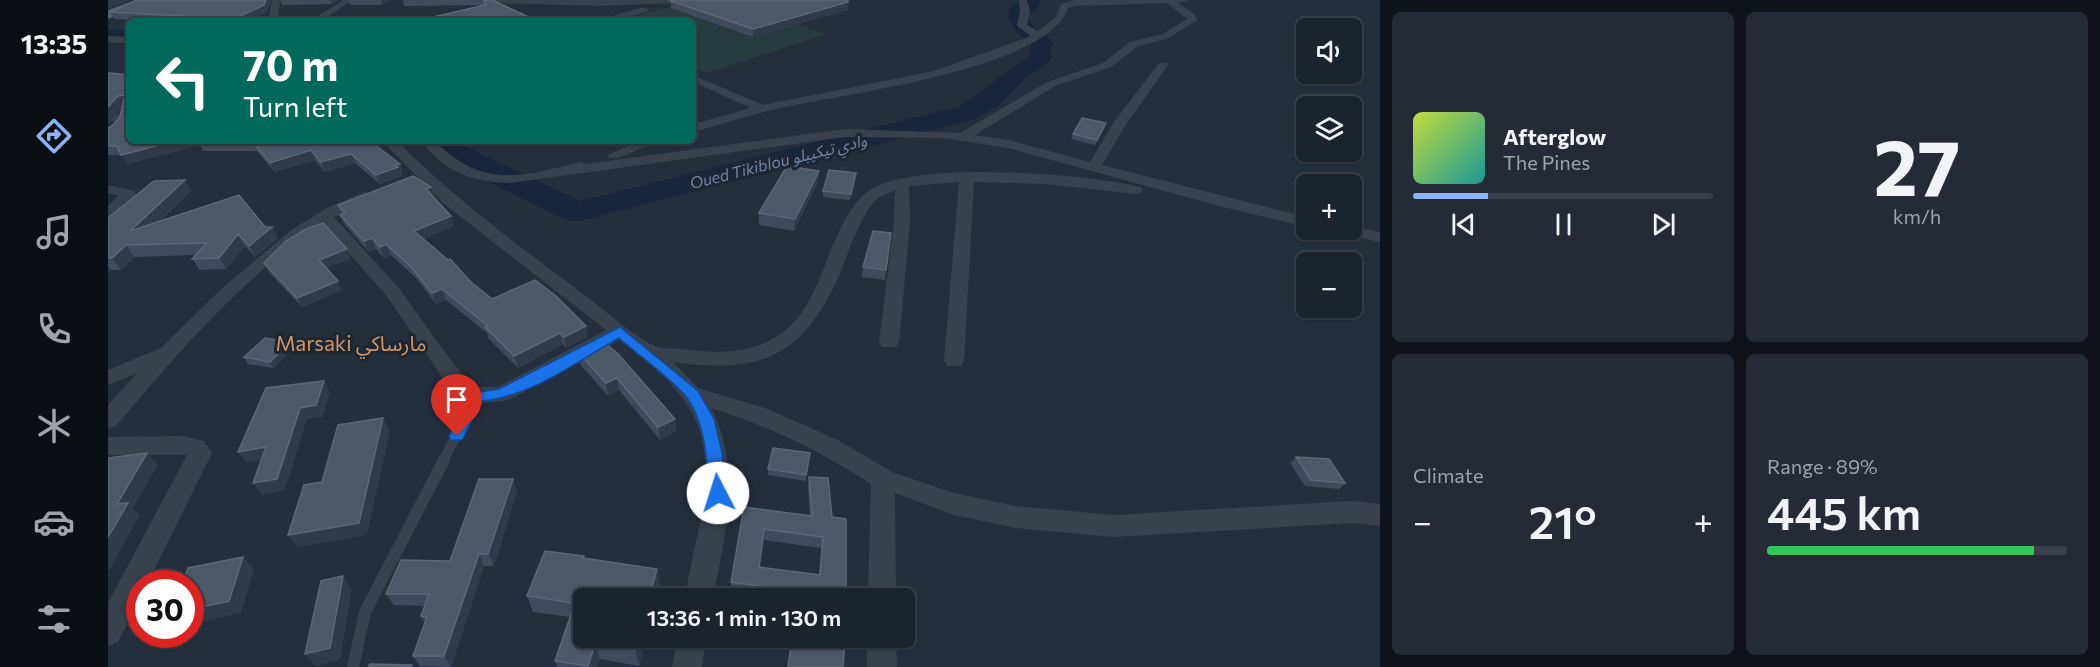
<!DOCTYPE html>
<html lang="en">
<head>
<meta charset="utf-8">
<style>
	:root { --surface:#1b232e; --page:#242b36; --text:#f1f3f6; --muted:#a0a4aa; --line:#39404a; --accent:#8ab4f8 }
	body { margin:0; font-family:Commissioner,"Noto Sans Arabic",sans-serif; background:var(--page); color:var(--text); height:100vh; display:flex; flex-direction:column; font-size:22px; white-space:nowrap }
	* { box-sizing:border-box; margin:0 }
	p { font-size:20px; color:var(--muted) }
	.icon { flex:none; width:33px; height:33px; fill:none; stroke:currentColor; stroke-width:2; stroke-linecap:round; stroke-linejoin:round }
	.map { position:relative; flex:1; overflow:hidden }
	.panel { display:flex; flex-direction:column; gap:12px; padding:12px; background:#0f1319; width:720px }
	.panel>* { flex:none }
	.top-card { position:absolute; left:18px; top:18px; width:570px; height:126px; border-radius:9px; box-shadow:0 2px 4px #0004,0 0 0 2px var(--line); background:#00695c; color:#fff; overflow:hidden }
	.controls { position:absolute; left:1188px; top:18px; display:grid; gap:12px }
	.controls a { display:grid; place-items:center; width:66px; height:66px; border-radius:9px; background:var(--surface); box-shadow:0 2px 4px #0004,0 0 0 2px var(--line); font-size:30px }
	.speed { position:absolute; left:18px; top:570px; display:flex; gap:12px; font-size:30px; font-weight:700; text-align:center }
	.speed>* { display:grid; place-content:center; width:78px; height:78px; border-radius:50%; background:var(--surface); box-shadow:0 2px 4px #0004,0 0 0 2px var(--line); line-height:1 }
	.speed .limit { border:9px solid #d22; background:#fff; color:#111 }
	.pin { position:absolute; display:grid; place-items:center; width:51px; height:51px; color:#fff; margin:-62px -26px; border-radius:50% 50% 50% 0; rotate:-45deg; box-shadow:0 0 6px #0007 }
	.pin .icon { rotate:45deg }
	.me { position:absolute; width:66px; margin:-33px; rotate:355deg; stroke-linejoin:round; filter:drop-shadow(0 0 4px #0008) }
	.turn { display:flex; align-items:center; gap:21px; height:126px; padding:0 18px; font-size:27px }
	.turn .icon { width:78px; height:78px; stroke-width:2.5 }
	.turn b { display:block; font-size:42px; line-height:51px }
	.big { font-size:45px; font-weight:600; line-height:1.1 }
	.panel .card { flex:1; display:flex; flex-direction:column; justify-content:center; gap:9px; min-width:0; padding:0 21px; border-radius:9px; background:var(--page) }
	.panel .dial { align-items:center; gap:0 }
	.dial b { font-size:78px; line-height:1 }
	.song { display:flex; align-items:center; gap:18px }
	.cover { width:72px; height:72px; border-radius:9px; background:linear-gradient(135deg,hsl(70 70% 55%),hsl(180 70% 35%)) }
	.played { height:6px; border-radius:3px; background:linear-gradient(90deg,var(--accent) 25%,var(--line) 25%) }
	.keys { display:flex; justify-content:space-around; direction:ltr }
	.heat { display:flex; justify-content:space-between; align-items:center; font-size:33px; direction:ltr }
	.charge { height:9px; border-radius:4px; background:linear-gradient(90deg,#34c759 89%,var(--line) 0) }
	.panel .tiles { flex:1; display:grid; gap:12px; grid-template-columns:repeat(2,1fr) }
	.trip { position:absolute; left:465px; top:588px; width:342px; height:60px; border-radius:9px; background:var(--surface); box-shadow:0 2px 4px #0004,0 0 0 2px var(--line); font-weight:600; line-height:60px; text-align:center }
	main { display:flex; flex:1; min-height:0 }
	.tabs { display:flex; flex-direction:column; width:108px; justify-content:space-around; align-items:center; background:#0b0e12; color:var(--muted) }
	.tabs .icon { width:42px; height:42px }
	.tabs .on { color:var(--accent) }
	.tabs b { font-size:27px; color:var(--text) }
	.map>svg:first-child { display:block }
</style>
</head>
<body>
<main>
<nav class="tabs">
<b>13:35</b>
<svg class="icon on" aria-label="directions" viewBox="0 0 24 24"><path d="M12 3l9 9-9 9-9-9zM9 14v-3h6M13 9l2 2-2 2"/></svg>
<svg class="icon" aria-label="music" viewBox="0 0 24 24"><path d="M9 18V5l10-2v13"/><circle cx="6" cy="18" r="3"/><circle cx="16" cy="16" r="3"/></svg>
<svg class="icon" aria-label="phone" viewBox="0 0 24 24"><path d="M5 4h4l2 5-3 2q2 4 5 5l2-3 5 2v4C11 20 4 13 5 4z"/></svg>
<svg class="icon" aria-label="climate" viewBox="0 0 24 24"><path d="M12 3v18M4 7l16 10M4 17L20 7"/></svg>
<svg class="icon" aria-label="car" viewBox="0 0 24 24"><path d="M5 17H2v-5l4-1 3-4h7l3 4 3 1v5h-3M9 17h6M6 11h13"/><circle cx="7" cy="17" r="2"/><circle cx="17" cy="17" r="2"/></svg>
<svg class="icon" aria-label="filters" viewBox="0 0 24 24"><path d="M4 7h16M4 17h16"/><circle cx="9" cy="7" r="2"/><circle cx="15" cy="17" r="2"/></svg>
</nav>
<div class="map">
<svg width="1272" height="667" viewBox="0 0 1272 667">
	<rect width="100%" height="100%" fill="#242f3e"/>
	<path fill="#263c3f" d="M587 0H615L718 34 599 73 585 67V21H508Z"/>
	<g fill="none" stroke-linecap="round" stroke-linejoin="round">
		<path fill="#17263c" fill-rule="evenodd" d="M914 0H932L929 9 919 14 924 25 945 42 942 61 918 78 891 105 867 119 468 222 456 219 330 157 315 141H346L472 201 849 107C875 93 895 72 921 57L924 45 910 34 900 18 902 8Z
			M0 30H21V42H0Z"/>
		<path stroke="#38414e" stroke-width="10" d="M335 461 369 396"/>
		<path stroke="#38414e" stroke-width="12" d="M245 667 257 612 336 460"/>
		<path fill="#38414e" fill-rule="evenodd" d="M164 0H172L170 21H160Z
			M235 0H245L213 21H202Z
			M385 0H569L565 3 492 6 389 3Z
			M911 0H919L922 11 919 25 930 31 948 17 953 4 966 0H1082L1070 3 1087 14 1089 20 1061 38 1030 46 1003 67 947 86 867 135 901 140 982 162 1006 122 1051 63H1059L1060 65 1017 126 994 165 1198 217V227L1115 207 900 148 836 138 737 137 402 183C364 182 337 172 313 141H327C375 189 412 177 472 162L477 164 737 129 852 133 939 82 995 63 1022 42 1055 34 1079 19 1059 3 967 6 960 8C940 70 732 94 673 108 644 114 615 124 585 132V124L643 108 585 82V75L655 105 826 71 923 36 909 26 912 11Z
			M536 7 541 10 539 12 503 21H487Z
			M0 36 21 37V43L0 42Z
			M0 113 13 114 19 118 13 122 0 121Z
			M274 141H289C348 200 415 249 482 299 497 311 530 339 545 345 552 349 564 348 572 349 610 354 648 355 679 329 718 296 721 222 759 192 802 159 980 174 1033 187L1035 190 1033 193 1028 194 938 184 866 182 856 361 853 366H839L836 361 851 182 801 186 802 222 791 342 788 347H774L771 342 786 222 787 190 770 198 761 208C748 229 740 253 731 276 694 358 652 374 565 362L590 388 657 408 730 440 784 472 846 493 908 506 1005 515 1245 501 1272 504V526L1245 523 1005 537 908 528 846 515 787 493 788 598H760L763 484C712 451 661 426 603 408 634 466 617 537 605 598H577C585 539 617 463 580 406 563 379 536 359 511 340L401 400 369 404 361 402 352 397 334 377 278 295 215 224C134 277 70 353 8 426L0 428V405L29 373 0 385V370L53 348 112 290 182 231 217 209 256 192 261 194 264 197 261 200 226 217 290 287 348 367 368 387H390L498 330 335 203Z
			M532 141H551L511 158H501L499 155Z
			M0 185 26 191 28 194 6 217 0 219V206L10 196 0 193Z
			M1244 227 1272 232V242L1229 233 1227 230H1244Z
			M75 436 96 441 104 453 39 584H32V599L10 642 0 646V603L79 455H0V437Z
			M569 638H598L594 667H564Z
			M759 638H788L789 667H759Z"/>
		<path fill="#56606e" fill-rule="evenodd" d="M28 0H48L0 19V10Z"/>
	</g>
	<path fill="#3f4b5c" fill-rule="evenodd" d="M172 0H231L224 4 174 5Z
		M241 0H281L274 5H242Z
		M295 0H387V1L427 20V21H308L377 5 296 6Z
		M563 1 740 2V10L645 37 563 8Z
		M2 12H159L141 21H39L6 19Z
		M0 73 262 141 292 164 295 173 292 174 293 176 272 184 247 163 217 172 207 160 167 172 149 151H95L92 145 19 164 14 155H0V128L4 126 12 117 15 105 0 123Z
		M996 128 987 145 963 139 965 134Z
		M747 179 742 200 715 197V191Z
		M710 182 686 231 651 225V213Z
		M323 187 326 197 343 216 346 226 315 239 363 282 384 299 480 337 458 348 455 344 410 368 380 338 379 333 338 300 328 304 309 279 283 255 276 258 268 249 261 252 237 225 232 215 234 214 230 205Z
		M83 191 52 221 164 227 170 238 147 257 137 246 118 269 92 270 84 259 88 255 26 257 13 270H3L0 273V218Z
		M243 259 218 268 234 290 194 307 161 272 156 263Z
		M755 267 778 270 777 280 754 277Z
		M493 339 567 419 568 431 552 440 511 390 500 396 472 364 469 351Z
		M182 342 186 348 165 368 140 364 136 357Z
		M702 453 698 481 660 475V469Z
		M1188 457 1237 483 1231 489 1197 486 1182 463Z
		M701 477 724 517 738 598H663L623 593V582L636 507 702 516 700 488ZM656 540 713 548 711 575 652 567Z
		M405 479 409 491 386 566H376L343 667 312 666 305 656 317 623 313 616 317 606 286 605 278 594 342 561Z
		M476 558 549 569 552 586 549 598H476L538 638 531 666 492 659 489 667H449L447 661 462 617 425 612 419 596Z"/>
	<path fill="#2f3b4b" d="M0 0H22L0 8Z
		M158 0H163L159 12 141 21H127L126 19Z
		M222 0H231L224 4Z
		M273 0H281L274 5Z
		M740 2V10L645 37V29Z
		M17 95 15 105 0 123V107L10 96Z
		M66 141H107L90 142 92 145 19 164 13 155Z
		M203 150 207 160 167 172 162 163Z
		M243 154 247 163 217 172 213 162Z
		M292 164 295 173 292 174 293 176 272 184 268 175Z
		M711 171 710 182 686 231 687 219Z
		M77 180 83 191 29 242 22 231Z
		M323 187 326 197 318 189Z
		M343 216 346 226 310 242 306 231Z
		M164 227 170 238 147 257 141 246Z
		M130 234 137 246 118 269 111 258Z
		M264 238 268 249 261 252 256 241Z
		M278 244 283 255 276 258 272 247Z
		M18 245 26 257 13 270 4 258Z
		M239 249 243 259 215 269 211 260Z
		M0 266 3 270 0 273Z
		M230 281 234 290 194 307 189 298Z
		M334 289 338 300 328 304 324 293Z
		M478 326 480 337 458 348 456 337Z
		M452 333 455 344 410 368 406 356Z
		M182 342 186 348 165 368 162 362Z
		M509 378 511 390 500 396 498 383Z
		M216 381 222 393 215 417 199 419 177 490 154 495 145 483 192 408Z
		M275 418 282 431 259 535 190 547 180 535Z
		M567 419 568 431 552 440 550 427Z
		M158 447 166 458 139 463 130 452Z
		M39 453 50 465 25 508 32 515 0 572V537L9 504Z
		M405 479 409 491 386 566 380 554Z
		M656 529V540L651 578V567Z
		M371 554 376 566 343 667 336 656Z
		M135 557 146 569 133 613 97 621 85 609Z
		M549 569 552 586 549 598H541Z
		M235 576 244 589 232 660 208 666 197 654Z
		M92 589 104 601 82 606V591Z
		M531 638H538L531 666 527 650Z
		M487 644 492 659 489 667H480Z"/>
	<path fill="#4b5868" stroke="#5c6777" stroke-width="1.5" fill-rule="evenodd" d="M29 0H158L156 5 126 19 2 12Z
		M376 0H384L427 20 422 21H308L377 5Z
		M568 0H740V2L645 29 563 1Z
		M0 73 21 75V141H66L13 155 9 146H0V128L4 126 12 117 17 95 10 96 0 107Z
		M974 118 998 123 989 140 965 134Z
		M91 141H262L292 164 287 165 290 167 268 175 243 154 213 162 203 150 162 163 144 141 90 142Z
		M679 166 711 171 687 219 651 213Z
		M721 170 748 173 743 194 715 191Z
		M305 176 323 187 318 189 343 216 306 231 340 260 342 259 363 282 384 299 427 280 448 296 478 326 456 337 452 333 406 356 377 327 380 326 334 289 324 293 304 268 278 244 272 247 264 238 256 241 232 215 237 213 230 205Z
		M77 180 22 231 131 195 157 227H164L141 246 130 234 111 258 84 259 99 243 18 245 4 258H0V218L46 181Z
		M215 223 239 249 211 260 230 281 189 298 156 263 178 241 198 229Z
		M765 231 783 233 778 270 755 267Z
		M157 338 182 342 162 362 136 357Z
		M493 339 511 355 567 419 550 427 509 378 498 383 469 351Z
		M216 381 208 405 192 408 169 479 145 483 158 447 130 452 158 388Z
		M275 418 251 523 180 535 196 485 214 482 230 425Z
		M665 448 702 453 698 475 660 469Z
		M39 453 9 504 20 503 0 537V458Z
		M1188 457 1221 459 1237 483 1203 480Z
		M701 477 720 478 724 517 738 519V598H689L690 591 623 582 636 507 704 516ZM656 529 715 537 712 575 651 567Z
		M371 479H405L380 554H371L336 656H305L319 617 313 616 321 594H278L293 560 342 561Z
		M437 551 476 556 475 558 549 569 541 598H476V638H531L527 650 487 644 480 666 447 661 467 603 419 596Z
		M135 557 121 601 85 609 92 589 82 591V584H74L80 568Z
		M235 576 222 648 197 654 213 581Z
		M684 638H737L735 667H680Z
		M262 664 304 665 303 667H260Z"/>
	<path fill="#1a73e8" stroke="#114b97" stroke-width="1.5" d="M512 327 590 391 606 419 614 452 618 493 616 498H603L601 493C599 462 598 426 580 399 568 382 528 353 511 338 469 361 423 397 374 401L354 440H343L341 436 364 393 391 389Z"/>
	<g text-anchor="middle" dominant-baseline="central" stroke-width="6" stroke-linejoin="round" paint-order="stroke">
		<g font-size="16" font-style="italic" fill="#6d86a8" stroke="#1d2633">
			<text transform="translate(670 161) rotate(-14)">Oued Tikiblou وادي تيكيبلو</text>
		</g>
		<g font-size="21" fill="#d59563" stroke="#1d2633">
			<text x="243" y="342">Marsaki مارساكي</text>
		</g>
	</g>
</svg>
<div class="controls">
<a><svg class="icon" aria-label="sound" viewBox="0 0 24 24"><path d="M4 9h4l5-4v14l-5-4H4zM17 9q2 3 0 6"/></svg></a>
<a><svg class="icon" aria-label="layers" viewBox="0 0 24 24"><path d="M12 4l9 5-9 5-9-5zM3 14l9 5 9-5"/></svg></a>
<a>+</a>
<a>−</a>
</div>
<div class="speed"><div class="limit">30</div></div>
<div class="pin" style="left:349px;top:436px;background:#d93025"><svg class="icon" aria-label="arrive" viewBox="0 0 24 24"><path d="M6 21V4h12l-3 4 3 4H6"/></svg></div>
<svg class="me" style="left:610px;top:493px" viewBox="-20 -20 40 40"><circle r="19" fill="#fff"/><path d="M0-13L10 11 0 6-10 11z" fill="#1a73e8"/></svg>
<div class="trip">13:36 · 1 min · 130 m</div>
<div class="top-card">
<div class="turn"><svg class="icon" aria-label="left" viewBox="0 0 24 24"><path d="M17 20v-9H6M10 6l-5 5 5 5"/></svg><div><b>70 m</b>Turn left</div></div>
</div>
</div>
<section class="panel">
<div class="tiles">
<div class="card">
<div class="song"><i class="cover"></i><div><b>Afterglow</b><p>The Pines</p></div></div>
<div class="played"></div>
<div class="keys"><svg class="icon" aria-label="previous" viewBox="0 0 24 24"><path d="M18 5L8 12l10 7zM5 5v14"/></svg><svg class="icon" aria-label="pause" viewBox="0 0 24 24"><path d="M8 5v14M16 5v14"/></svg><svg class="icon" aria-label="next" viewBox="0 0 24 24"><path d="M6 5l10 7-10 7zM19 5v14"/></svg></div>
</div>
<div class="card dial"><b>27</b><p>km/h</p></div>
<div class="card"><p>Climate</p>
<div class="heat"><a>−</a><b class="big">21°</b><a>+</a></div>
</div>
<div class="card"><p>Range · 89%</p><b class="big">445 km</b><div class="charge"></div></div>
</div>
</section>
</main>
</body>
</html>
